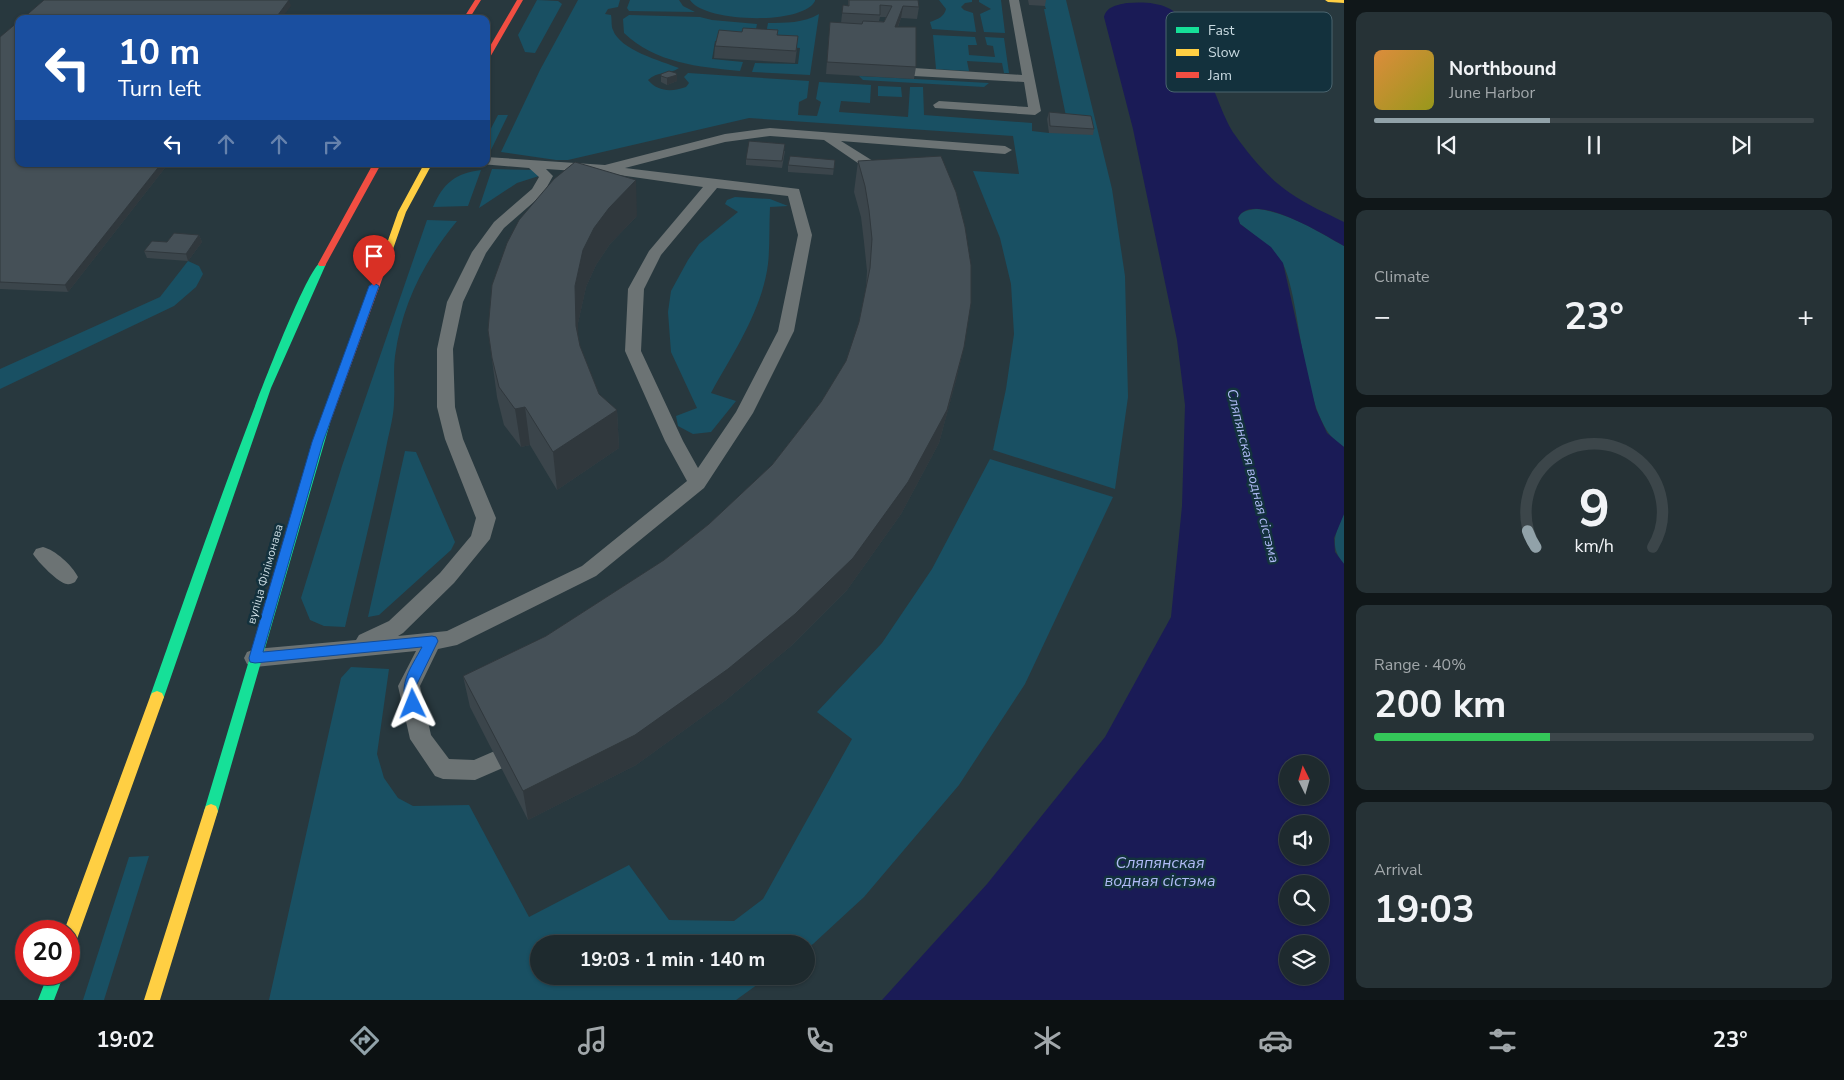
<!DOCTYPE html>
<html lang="en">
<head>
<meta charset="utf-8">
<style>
	:root { --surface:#1e2a2e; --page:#263236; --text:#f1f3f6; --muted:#a1a7aa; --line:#3c464a; --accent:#91a2a9 }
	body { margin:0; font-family:"Nunito Sans",sans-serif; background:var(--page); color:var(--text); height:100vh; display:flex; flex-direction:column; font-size:19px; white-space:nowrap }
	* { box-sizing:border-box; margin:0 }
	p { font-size:16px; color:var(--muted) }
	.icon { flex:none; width:28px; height:28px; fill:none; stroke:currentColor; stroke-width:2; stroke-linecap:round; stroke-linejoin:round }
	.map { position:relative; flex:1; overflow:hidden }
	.side { display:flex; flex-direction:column; gap:12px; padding:12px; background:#101719; width:500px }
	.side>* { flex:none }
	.banner { position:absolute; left:15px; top:15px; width:475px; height:152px; border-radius:10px; box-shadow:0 1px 4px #0004,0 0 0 1px var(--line); background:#1a4fa0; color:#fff; overflow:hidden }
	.needle { width:32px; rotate:355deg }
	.fabs { position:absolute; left:1279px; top:755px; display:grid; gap:10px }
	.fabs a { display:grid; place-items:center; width:50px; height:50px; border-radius:50%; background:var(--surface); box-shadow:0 1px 4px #0004,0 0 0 1px var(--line); font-size:25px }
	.speed { position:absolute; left:15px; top:920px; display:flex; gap:10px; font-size:25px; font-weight:700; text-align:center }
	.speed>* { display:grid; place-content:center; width:65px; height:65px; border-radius:50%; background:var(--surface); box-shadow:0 1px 4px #0004,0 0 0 1px var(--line); line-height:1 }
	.speed .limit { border:8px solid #d22; background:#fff; color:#111 }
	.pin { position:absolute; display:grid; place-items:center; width:42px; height:42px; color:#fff; margin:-51px -21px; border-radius:50% 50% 50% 0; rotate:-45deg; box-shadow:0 0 5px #0007 }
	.pin .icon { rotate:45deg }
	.me { position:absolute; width:55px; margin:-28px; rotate:358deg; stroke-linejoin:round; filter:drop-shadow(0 0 4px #0008) }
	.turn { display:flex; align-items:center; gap:18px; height:105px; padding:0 20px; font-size:22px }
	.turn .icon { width:65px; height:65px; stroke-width:2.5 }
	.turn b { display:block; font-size:35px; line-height:42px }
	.lanes { display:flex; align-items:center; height:48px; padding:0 20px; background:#0003; justify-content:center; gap:25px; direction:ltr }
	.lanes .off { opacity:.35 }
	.big { font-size:38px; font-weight:700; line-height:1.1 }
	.side .tile { flex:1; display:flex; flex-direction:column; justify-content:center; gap:8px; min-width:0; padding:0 18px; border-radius:10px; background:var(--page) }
	.side .dial { align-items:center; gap:0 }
	.dial svg { height:130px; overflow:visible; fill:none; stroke:var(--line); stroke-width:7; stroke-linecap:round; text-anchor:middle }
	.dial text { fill:var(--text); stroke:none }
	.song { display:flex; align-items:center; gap:15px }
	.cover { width:60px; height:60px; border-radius:8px; background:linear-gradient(135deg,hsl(30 70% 55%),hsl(60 70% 35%)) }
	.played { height:5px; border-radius:2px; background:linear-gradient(90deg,var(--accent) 40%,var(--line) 40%) }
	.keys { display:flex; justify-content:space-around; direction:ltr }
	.heat { display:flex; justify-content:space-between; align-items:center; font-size:28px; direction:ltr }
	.charge { height:8px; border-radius:4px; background:linear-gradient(90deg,#34c759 40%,var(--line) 0) }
	.trip { position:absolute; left:530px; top:935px; width:285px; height:50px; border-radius:25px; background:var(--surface); box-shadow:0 1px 4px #0004,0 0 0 1px var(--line); font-weight:700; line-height:50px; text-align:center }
	.dock { display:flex; height:80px; justify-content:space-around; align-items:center; background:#0c1112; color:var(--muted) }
	.dock .icon { width:35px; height:35px }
	.dock .on { color:var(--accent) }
	.dock b { font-size:22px; color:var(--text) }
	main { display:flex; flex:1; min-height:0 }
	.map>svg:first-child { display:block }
</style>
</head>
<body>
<main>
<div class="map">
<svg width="1344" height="1000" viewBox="0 0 1344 1000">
	<rect width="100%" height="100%" fill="#28383e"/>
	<path fill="#195063" d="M537 0 558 1 562 4 535 53 525 52 518 35Z
		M578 0H620L618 7 608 9 605 14 611 15C612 20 611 26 613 30 620 50 661 61 679 68 669 75 657 71 648 80 658 92 672 92 686 87L689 83 684 77 688 73 809 81 807 98 799 102 798 115 817 116 821 102 816 99 819 82 871 85 870 103 841 101 839 112 908 117 910 87H923L924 115 1032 123V131L1049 133 1067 121 1044 9H1046L1043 1 1029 0H1066L1112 189 1125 276 1128 397 1115 489 993 450 1006 389 1014 334 1011 284 1000 238 973 171 1019 174 1013 136 749 118 568 160H556L501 152 540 70Z
		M630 0H679L683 6 695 12 629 11 627 8Z
		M690 0H815V1C802 26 703 22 690 0Z
		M939 0H972V2L965 3 961 7 964 10 973 13 976 32 932 29 930 22C938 19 944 17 946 9Z
		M979 0H1001L1005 33 984 32 980 14 991 9 979 2Z
		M819 14 810 75 752 72 755 63 798 64 800 48 779 46 765 39 768 23C785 23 804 23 819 14Z
		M629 15 700 17 712 20 757 24 754 39 737 42 715 41 712 59 743 62 740 71C699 67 655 63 624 33L623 19Z
		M933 35 975 37 977 45H968L969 55 995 57 993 46 987 45 985 37 1004 38 1009 73H1004L1002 63 967 61 969 71 936 69Z
		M859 76 989 83 984 87 863 80Z
		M878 86 901 87 902 97 878 96Z
		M498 115H508L490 152H486V138Z
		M492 169 534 170 542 175 517 183 479 208Z
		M481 170 468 206 433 207C443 183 456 173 481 170Z
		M735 197 770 199 788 206 770 207C769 226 770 246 768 264 762 311 733 353 711 393L736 401 711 432 693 434 678 426 676 416 697 408 671 352 668 312 671 291 688 260 699 244 738 212 725 204 727 200Z
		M1257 209C1288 212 1317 231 1344 246V447C1301 424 1303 310 1284 266 1280 256 1250 231 1240 224L1238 218C1242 210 1249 210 1257 209Z
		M427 220 457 221C424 261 402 304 395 356 393 371 395 386 394 401 394 415 390 429 387 443 375 504 359 566 345 627L324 626 310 620 301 598 342 466Z
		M188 261 199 266 203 274 196 287 174 306 0 389V369L160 297Z
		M405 451 416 452 455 542 451 550 379 615 368 617Z
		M990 459 1113 497 1025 684 959 785 864 897 813 944 806 949V944H539V976H769L736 1000H269L341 678 351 667 389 669 377 754 384 778 398 798 413 806 469 805 529 917 629 865 669 920 734 921 763 899 852 739 817 712 882 643 932 569Z
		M1344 514V564C1329 547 1335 532 1344 514Z
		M149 856 104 1000H83L129 857Z"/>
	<path fill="#1a1b56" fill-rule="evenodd" d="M1127 3C1140 2 1156 2 1168 8 1196 20 1215 107 1235 135 1250 156 1268 178 1290 193 1307 205 1326 213 1344 222V246C1326 236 1251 189 1238 218L1240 224 1271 247 1283 263 1316 409 1327 433 1344 447V514L1334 538 1335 552 1344 564V1000H882L987 884 1105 737 1171 617 1182 506 1185 405 1177 340 1133 129 1104 17C1107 6 1117 5 1127 3ZM1288 764H1320V796H1288ZM1288 824H1320V856H1288ZM1288 884H1320V916H1288ZM1288 944H1320V976H1288Z"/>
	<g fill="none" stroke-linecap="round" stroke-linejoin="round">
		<path fill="#6c7374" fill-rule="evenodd" d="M1009 0H1019L1041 111 1035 115 935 108 933 105 939 101 1028 107 1024 82 914 76 908 72 914 68 1022 75Z
			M770 128 1005 146 1012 150 1005 154 841 141 881 166 890 176 883 180 878 179 871 172 824 140 770 136 725 142 625 168 799 189 812 235 794 331 753 413 704 488 596 576 457 645 438 649 420 686 431 735 449 759 474 760 497 750 505 753 509 760 505 767 475 780 443 779 435 776 410 739 398 686 416 651 255 667 247 664 244 658 247 652 255 649 356 640 359 635 389 621 440 573 471 536 476 518 445 439 437 407V349L447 302 472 252 494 222 532 189 539 177 529 168 481 164H486V157L605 165 725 134ZM546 169 605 173 703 187 649 251 628 289 625 351 665 441 687 481 582 566 447 631 398 636 403 633 454 583 490 539 496 518 463 439 455 407 453 349 463 302 486 253 504 228 543 194 553 176ZM717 188 788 196 798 235 778 331 736 412 698 468 683 441 641 351 644 289 661 255Z
			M43 547C55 550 72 565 78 577L75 582C73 583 69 585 67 584 59 584 37 561 33 554L36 549Z"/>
		<path fill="#16e098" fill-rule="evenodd" d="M322 261 326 264 271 388 164 697 162 701 157 703 152 701 150 697C168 647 297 270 322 261Z
			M325 419 330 423 218 811 216 816 211 818 206 816 204 811 320 423Z
			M48 974H64L54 1000H38Z"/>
		<path fill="#ffcf43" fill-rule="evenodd" d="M1325 0H1344V3L1328 2Z
			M424 164H432L406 212 393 249 389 252 386 251 385 249 398 212Z
			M157 691 162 693 164 697 77 939 74 944 69 947V931H64L150 697 152 693Z
			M211 804 216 806 218 811 160 1000H144L204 811 206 806Z"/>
		<path fill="#f24e42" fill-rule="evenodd" d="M475 0H481L469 19H463Z
			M517 0H523L489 59 486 61V53Z
			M373 164H381L326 264 325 266H319L318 264Z
			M389 246 393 249 330 423 329 425H321L320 423 385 249Z"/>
	</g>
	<path fill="#3b454b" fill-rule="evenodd" d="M848 0H918L919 7 917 19 901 18 898 27 916 67 914 79 826 74 830 22 841 23 843 5 848 6ZM880 17H886L884 22 879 21Z
		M1028 0H1046L1045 6 1029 5Z
		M778 35 797 48 795 63 714 58 715 46Z
		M0 37 19 164H168L68 292 0 289Z
		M661 74 677 75V81L667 85 661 82Z
		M1049 112 1094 129 1093 135 1049 133 1047 119Z
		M785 151 782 168 746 165V159Z
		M835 160 833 175 788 172V165Z
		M858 161 964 347 956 380 939 443 901 514 847 590 791 646 726 700 636 765 528 820 470 707 463 676 546 636 664 560 709 524 772 465 821 402 846 361 859 322 866 288 867 271 864 242 861 217 854 192Z
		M637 216 610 244 596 265 586 287 578 323V338L580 346 599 394 617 410 619 448 557 490 530 445 521 447 504 425 497 397 488 330Z
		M199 235 202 242 188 261 147 258 144 251 167 242Z"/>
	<path fill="#30383d" d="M289 0 291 6 281 19H275Z
		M903 6 901 18 893 39 895 27Z
		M677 75V81L667 85V78Z
		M161 164H168L68 292 65 285Z
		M636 180 637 216 610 244 596 265 586 287 578 323 579 363 576 326 575 286 583 250 594 228 609 208Z
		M199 235 202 242 188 261 186 254Z
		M964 347 956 380 939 443 901 514 847 590 791 646 726 700 636 765 528 820 523 791Z
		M525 407 530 445 521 447 515 409Z
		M617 410 619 448 557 490 553 452Z"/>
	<path fill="#455057" stroke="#30383d" d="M44 0H289L275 19H22Z
		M849 0H918L919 7 903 6 895 27H916V67L827 62 830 22 862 24 863 21 884 22 892 6 880 5V15L842 13 843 5 849 6Z
		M19 21V164H161L65 285 0 282V37Z
		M743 28 778 30 777 35 798 36 796 51 715 46 719 30 742 32Z
		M669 71 676 73 677 75 667 78 661 76V74Z
		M1049 112 1091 116 1094 129 1050 126Z
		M749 141 785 144 782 161 746 159Z
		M790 156 835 160 834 169 788 165Z
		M941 156 956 192 965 227 971 265V303L964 347 947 410 908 482 853 558 795 614 728 669 635 735 523 791 463 676 546 636 664 560 709 524 772 465 821 402 846 361 859 322 870 268 872 239 869 210 865 186 858 161Z
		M575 162 636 180 609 208 594 228 583 250 575 286 576 326 580 346 599 394 617 410 553 452 525 407 515 409 499 387 492 358 488 330 492 285 507 243 519 220 554 179Z
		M174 233 199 235 186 254 144 251 152 241 167 242Z"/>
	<path fill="#1a73e8" stroke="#114b97" d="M374 283 379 286 323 442 263 652 432 636 436 637 438 641 416 686 420 704 418 708 413 709 408 708C397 684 411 668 422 647L255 663 250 662 249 658 312 442 369 286Z"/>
	<g text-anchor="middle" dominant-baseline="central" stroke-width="5" stroke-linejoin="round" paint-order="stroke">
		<g font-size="12" fill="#cadbe2" stroke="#13313d">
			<text transform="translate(265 574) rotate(-74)">вуліца Філімонава</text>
		</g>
		<g font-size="14" font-style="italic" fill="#b0bbf6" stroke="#13313d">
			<text transform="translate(1253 476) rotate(76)">Сляпянская водная сістэма</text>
		</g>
		<g font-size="16" font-style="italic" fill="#b0bbf6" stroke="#13313d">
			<text x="1160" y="863">Сляпянская<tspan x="1160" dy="18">водная сістэма</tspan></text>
		</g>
	</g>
	<rect x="1166" y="12" width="166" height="80" rx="8" fill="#13313d" stroke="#4a646f" stroke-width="1"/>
	<rect x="1176" y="27" width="23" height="6" fill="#16e098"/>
	<rect x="1176" y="49" width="23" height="7" fill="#ffcf43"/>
	<rect x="1176" y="72" width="23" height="6" fill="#f24e42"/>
	<g font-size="14" fill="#cadbe2">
		<text x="1208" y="35">Fast</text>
		<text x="1208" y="57">Slow</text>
		<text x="1208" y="80">Jam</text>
	</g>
</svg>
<div class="fabs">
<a><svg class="needle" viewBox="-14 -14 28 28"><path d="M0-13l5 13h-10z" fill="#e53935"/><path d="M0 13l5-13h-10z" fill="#a1a7aa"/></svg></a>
<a><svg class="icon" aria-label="sound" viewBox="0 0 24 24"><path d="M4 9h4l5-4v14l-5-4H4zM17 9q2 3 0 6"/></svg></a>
<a><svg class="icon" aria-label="search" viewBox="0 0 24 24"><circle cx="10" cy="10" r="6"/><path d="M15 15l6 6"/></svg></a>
<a><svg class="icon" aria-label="layers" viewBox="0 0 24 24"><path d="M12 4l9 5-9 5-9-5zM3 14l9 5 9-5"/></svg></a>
</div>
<div class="speed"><div class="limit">20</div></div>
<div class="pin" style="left:374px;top:286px;background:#d93025"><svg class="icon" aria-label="arrive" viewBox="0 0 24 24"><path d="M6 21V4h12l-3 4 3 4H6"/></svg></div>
<svg class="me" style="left:413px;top:704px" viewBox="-20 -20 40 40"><path d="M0-17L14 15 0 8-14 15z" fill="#1a73e8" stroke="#fff" stroke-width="4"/></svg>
<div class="trip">19:03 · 1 min · 140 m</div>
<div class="banner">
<div class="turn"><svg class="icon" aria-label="left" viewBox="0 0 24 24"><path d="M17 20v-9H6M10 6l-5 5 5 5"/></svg><div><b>10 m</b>Turn left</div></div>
<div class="lanes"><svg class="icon" aria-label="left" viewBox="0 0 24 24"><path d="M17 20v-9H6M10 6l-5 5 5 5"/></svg><svg class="icon off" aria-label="ahead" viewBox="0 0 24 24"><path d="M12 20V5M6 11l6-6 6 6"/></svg><svg class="icon off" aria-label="ahead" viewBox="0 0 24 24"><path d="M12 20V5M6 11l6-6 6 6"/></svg><svg class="icon off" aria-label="right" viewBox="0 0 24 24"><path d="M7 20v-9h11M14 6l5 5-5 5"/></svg></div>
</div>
</div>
<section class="side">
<div class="tile">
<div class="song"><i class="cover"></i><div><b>Northbound</b><p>June Harbor</p></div></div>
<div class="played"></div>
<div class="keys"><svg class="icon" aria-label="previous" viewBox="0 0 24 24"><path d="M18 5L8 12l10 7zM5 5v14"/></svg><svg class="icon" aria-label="pause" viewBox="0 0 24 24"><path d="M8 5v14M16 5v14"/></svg><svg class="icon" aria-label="next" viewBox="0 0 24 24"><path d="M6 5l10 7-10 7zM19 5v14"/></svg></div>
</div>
<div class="tile"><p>Climate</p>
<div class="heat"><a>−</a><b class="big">23°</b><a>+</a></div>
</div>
<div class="tile dial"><svg viewBox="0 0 100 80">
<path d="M14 69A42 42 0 1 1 86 69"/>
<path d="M14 69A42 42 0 0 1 9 59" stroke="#91a2a9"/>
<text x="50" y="56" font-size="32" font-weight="700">9</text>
<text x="50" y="72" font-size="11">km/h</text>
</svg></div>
<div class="tile"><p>Range · 40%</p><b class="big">200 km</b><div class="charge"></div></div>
<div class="tile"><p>Arrival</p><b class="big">19:03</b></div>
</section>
</main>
<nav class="dock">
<b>19:02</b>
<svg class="icon on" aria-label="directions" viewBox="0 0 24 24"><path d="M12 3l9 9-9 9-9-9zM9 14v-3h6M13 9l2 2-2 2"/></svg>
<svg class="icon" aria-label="music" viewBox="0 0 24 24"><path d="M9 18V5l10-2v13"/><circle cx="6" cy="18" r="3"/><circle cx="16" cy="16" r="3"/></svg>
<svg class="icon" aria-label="phone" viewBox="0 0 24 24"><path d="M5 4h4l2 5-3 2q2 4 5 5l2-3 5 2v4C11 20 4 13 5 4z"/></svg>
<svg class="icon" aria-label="climate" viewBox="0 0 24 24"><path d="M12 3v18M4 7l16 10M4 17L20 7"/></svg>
<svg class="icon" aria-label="car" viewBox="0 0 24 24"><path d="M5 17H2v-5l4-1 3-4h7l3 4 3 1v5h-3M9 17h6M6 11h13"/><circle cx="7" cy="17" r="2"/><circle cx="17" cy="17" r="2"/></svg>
<svg class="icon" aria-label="filters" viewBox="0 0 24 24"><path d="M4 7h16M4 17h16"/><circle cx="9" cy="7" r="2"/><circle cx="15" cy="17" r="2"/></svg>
<b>23°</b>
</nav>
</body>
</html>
